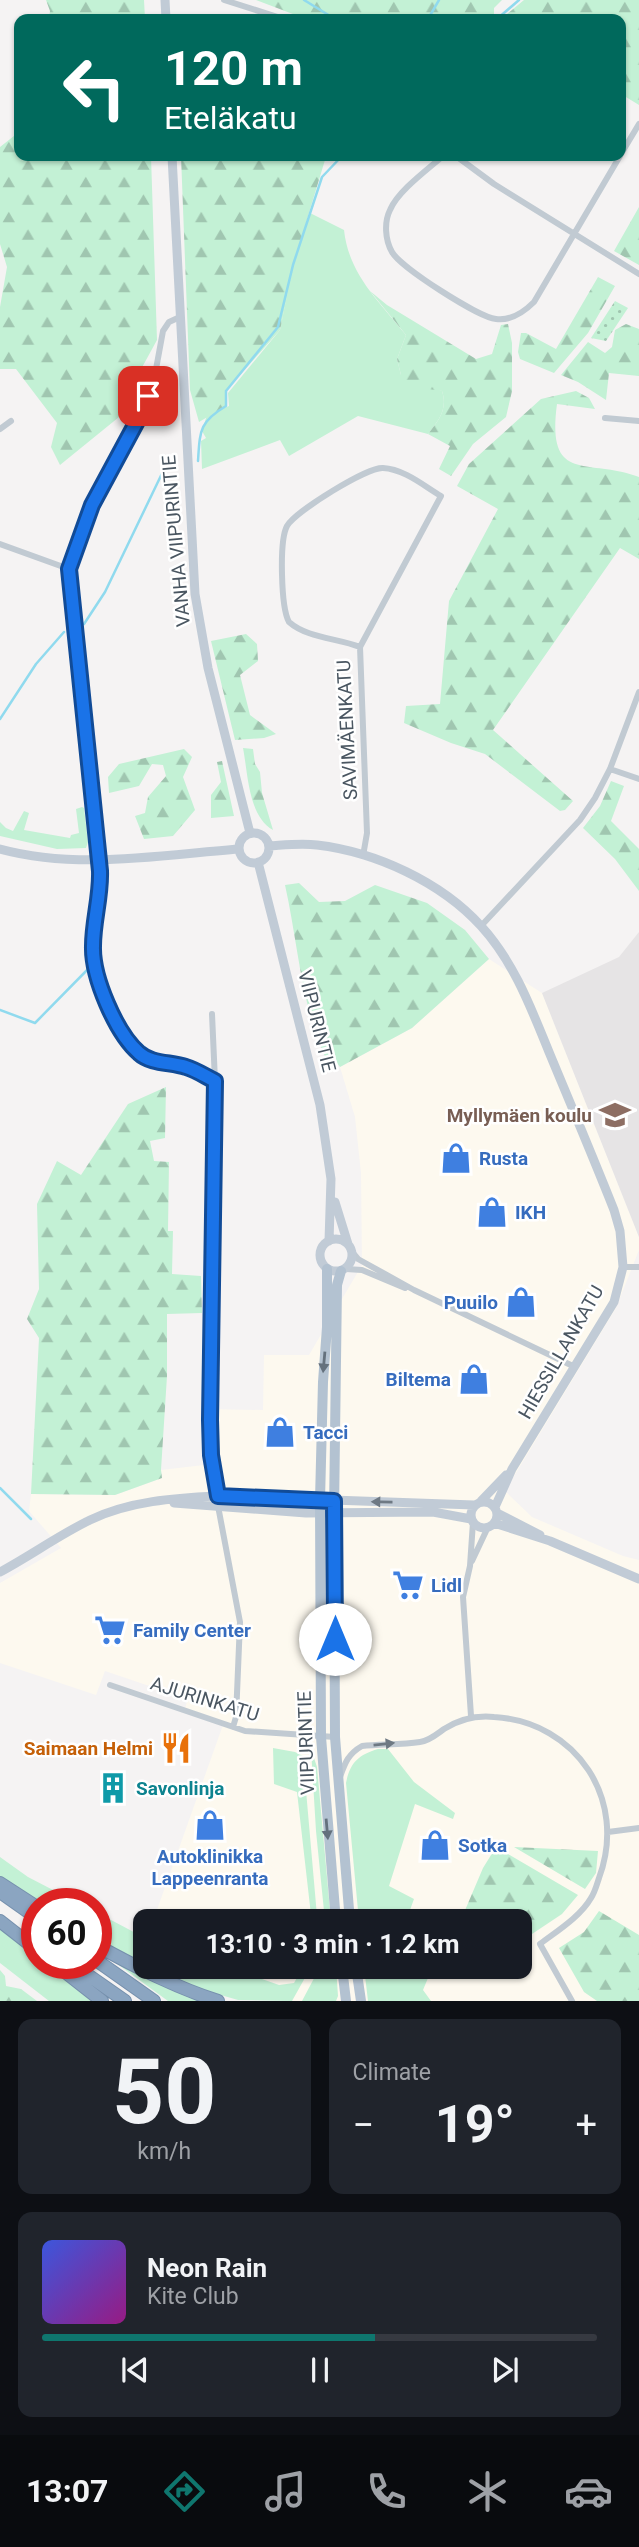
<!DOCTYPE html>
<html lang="en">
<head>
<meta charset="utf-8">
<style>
	:root { --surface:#171b24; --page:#20242c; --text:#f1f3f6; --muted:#9ea1a6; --line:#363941; --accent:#0f766e }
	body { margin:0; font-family:Roboto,sans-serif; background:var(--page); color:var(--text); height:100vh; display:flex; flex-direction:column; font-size:26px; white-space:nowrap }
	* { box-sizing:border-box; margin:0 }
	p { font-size:23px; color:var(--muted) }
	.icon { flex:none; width:38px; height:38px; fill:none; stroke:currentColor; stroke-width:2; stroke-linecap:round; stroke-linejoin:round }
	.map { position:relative; height:2001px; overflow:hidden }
	.panel { display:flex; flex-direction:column; gap:18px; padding:18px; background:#0d0f14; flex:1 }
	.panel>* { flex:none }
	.hud { position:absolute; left:14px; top:14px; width:612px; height:147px; border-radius:14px; box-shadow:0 2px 5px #0004; background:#00695c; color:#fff; overflow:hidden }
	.speed { position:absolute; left:21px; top:1888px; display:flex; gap:14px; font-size:35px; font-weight:700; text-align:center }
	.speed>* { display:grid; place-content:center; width:91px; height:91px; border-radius:50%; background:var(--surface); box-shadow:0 2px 5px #0004; line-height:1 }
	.speed .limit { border:10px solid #d22; background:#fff; color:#111 }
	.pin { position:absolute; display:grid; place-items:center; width:60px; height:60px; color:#fff; margin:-30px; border-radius:14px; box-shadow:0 4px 10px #0006 }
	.me { position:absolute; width:77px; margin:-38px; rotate:0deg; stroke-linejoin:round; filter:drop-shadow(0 0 5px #0008) }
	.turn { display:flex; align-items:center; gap:24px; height:147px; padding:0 35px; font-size:32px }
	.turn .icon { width:91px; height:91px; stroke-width:2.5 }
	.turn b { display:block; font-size:49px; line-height:60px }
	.big { font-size:52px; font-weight:700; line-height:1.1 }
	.panel .widget { flex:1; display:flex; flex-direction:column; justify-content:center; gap:10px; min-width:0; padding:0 24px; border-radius:14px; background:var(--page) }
	.panel .dial { align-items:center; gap:0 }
	.dial b { font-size:91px; line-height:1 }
	.song { display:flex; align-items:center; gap:21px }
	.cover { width:84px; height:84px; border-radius:10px; background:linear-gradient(135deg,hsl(230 70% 55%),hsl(310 70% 35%)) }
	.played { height:7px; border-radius:4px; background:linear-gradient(90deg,var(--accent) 60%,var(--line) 60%) }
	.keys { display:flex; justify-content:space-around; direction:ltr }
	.heat { display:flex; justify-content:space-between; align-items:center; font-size:38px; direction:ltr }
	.panel .tiles { flex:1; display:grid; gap:18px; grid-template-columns:1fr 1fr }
	.widget:last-child { grid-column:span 2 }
	.trip { position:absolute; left:133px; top:1909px; width:399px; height:70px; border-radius:14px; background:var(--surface); box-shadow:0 2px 5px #0004; font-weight:700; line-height:70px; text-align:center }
	.dock { display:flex; height:112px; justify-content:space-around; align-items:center; background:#090b0e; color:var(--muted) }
	.dock .icon { width:49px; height:49px }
	.dock .active { color:var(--accent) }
	.dock b { font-size:32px; color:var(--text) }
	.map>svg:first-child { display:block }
</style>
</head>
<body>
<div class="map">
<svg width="639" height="2001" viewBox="0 0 639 2001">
	<defs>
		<pattern id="forest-firs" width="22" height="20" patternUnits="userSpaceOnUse" patternTransform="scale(1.75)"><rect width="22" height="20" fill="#c3f1d5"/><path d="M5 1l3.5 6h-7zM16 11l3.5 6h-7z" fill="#a0c6b0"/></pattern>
		<pattern id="park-dots" width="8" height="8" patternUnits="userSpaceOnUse" patternTransform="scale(1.75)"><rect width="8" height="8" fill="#c3f1d5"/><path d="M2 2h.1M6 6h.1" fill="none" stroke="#a0c6b0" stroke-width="1.8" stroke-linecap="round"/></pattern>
	</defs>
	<rect width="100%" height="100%" fill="#f5f3f3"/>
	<path fill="#fdf9ef" d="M489 959 542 993 639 1237V1250L616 1308 505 1491 532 1517 623 1556 639 1560V2001H287L279 1985 227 1967H520V1922L153 1921 223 1725 184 1711 188 1699 105 1671 96 1695 0 1663V1583L61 1548 29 1511 31 1494 115 1495 162 1478 161 1470 204 1465 202 1409 263 1410 264 1355H309L362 1265 361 1173 355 1117 340 1067 412 1028Z"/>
	<path fill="#e6e4e5" d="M639 932V1237L542 993 619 957Z"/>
	<path fill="#c3f1d5" d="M310 213 344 230C349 275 379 301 406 335L397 359 401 375 442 391C448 409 439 420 428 434L358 416 289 456 280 440 202 469 201 441 206 438 202 431 207 415 229 406 228 393 280 330 298 240Z
		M82 807 84 808 88 842 86 848 57 849 0 836V822L6 828 13 831 24 811 29 813 24 830 70 838 71 835 79 833 76 809Z
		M273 1748 295 1752 303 1756 317 1916 311 1915 297 1792 274 1784Z
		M311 1749 317 1767 331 1921H325L316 1831Z
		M378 1749H388L414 1782 455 1813 453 1819 415 1804 389 1886 414 1899 406 1921H359L346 1783C350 1763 358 1755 378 1749Z
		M0 1857 28 1877 80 1904H41L0 1876Z
		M96 1912 145 1938V1965L96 1938Z
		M0 1928 37 1954V1964H48L93 2001H49L0 1963Z
		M105 1955 173 1991 203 2001H168Z
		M150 1967H227L279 1985 294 1983 303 1967H311L292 2001 238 2000 200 1989Z
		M320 1967H336L338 1996 336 2001H302Z
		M364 1967H409L428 1978 423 1990 431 2001H368Z"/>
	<path fill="url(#forest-firs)" d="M46 0H144L145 19H49L50 11Z
		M256 0H502L494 8V14L488 19H306Z
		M524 0H639V105L621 94V19H501Z
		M19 132V156H151L157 340 122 404 124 413 60 465 51 447 57 423 16 369H0V307L7 267 0 244V147Z
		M181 156H330L325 160 295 259 280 330 226 391V406L199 422 190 390Z
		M639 207V265L614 251Z
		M598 277 615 286 588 333 554 373 520 359 518 352 521 333H526L556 349Z
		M370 291 387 305 476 359 492 354 501 325 508 324 512 343V391L506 417 473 444 451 476 439 469 450 446 428 434C439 420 448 409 442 391L394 384 401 375 397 359 406 335Z
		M626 324 639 329V376L609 373 606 400 578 382 561 375 588 342 605 353 612 347 615 330Z
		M576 391 589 398 595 409 557 404C546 486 589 457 639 477V559L620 548 493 730 573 801 565 810 560 811 485 754 451 743 404 723 406 706 440 704 449 601 498 509 457 486 469 464 541 399Z
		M246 634 257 644 258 661 240 675 250 715 276 734 264 738 235 740 211 641Z
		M243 748 253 749 255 764 260 772 262 793 273 830C248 816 248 773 243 748Z
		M184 749 192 757 183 777 195 810 173 836 144 839 135 816 145 813 148 797 166 776 163 765 152 764 139 786 109 793 108 777 119 764Z
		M222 761 234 816 211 818V795L221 782 217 762Z
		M611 781 624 786 611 821 639 849V891L615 859 583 828 600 806Z
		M299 883 319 902 345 901 375 885 427 903 465 930 489 959 412 1028 340 1067 334 1059H326C301 1005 298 943 285 885Z
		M166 1087 165 1138 150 1141 154 1161 169 1162 168 1231H173L172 1274 201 1276 202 1313 167 1314V1376L161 1470 162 1478 115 1495 31 1494 39 1338 27 1319 39 1289 37 1204 57 1161 81 1175 128 1104Z
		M496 1847 578 1895 562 1914 520 1942V1922L474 1921 463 1915 483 1868Z
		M514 1847 598 1851 596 1873 585 1889Z
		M599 1911 639 1935V2001H597L584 1992 559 1948 584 1932Z
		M0 1970 5 1976 6 1986 21 1989 37 2001H0Z"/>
	<path fill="url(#park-dots)" d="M615 301 628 308 606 341 591 338Z"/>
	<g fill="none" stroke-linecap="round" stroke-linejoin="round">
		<path stroke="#90daee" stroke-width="2.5" d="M304 0 335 19
			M428 19 439 0
			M497 19 519 0
			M198 461C200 431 199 422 226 406V391L278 327 293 265 322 177 342 156
			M84 624 105 592 168 461
			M0 719 36 664 64 632
			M0 1010 35 1023 92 965
			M0 1488 31 1519"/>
		<defs>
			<path id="highway" d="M0 1883 37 1907
				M0 1892 37 1918
				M0 1921 37 1950
				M96 1945C136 1967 175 1987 218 2001
				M96 1960 154 2001
				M55 1964 102 2001
				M72 1964 125 2001"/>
		</defs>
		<use href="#highway" stroke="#7690ad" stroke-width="14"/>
		<path stroke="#c1cad2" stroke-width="6" d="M224 0 284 19
			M621 154 639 124
			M443 156C427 170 398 191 390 210 384 222 385 240 392 252 400 267 478 317 496 319 511 321 524 312 534 302L620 156
			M456 156 494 184 639 274
			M180 317 169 322 163 331 154 380 142 412 92 505 69 569 99 860C101 890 93 917 93 946 92 977 116 1033 139 1053 150 1062 168 1062 181 1065 193 1068 204 1075 215 1081
			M605 418 639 421
			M0 429 11 421
			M0 544 69 569
			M360 647C337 638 307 638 289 622 281 608 279 541 287 526 296 511 367 467 383 468 404 469 424 486 441 496L360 647 367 833 363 856
			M610 769 639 779
			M481 926 580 820 595 798 610 769 639 692
			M212 1014 215 1081 210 1420 218 1506 240 1622 236 1717 233 1727
			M353 1253 358 1259 414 1290 575 1367
			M623 1267H639
			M346 1269 362 1270 405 1288
			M472 1561 488 1527
			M110 1685 245 1731 335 1737
			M471 1716 463 1597 470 1566 473 1522
			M340 1777C345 1763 348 1754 362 1746 381 1744 401 1745 420 1742 429 1741 437 1734 444 1729 460 1719 475 1715 494 1717 577 1722 628 1800 599 1878 597 1884 595 1892 591 1898 580 1917 557 1931 540 1944L572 2001
			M608 1832 639 1828"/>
		<path stroke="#c1cbd6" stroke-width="9" d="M165 0 166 19
			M172 156 195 594 208 668 250 833
			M239 848a15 15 0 1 1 30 0a15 15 0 1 1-30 0Z
			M269 846C285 845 301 843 317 845 376 852 441 882 481 926 514 962 531 1008 549 1052 571 1105 593 1157 614 1210L620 1231 623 1267 614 1302 512 1469 495 1507
			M0 849C78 870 160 855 239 849
			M258 862 320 1105 331 1179 329 1241
			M335 1202 348 1244
			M320 1255a16 16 0 1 1 32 0a16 16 0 1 1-32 0Z
			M481 1501 506 1475
			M471 1515a13 13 0 1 1 26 0a13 13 0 1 1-26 0Z
			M174 1503 306 1513 433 1512 471 1519
			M497 1513 540 1535
			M494 1523 550 1541 639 1579
			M0 1572C30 1556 59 1535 90 1520 129 1501 175 1498 217 1496L474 1505"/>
		<path stroke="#b3c2d1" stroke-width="10" d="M327 1269V1327L323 1382 320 1500 321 1737 336 1922
			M341 1271 337 1285 334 1512 335 1737 350 1922
			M342 1967 346 2001
			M356 1967 361 2001"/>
		<use href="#highway" stroke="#8ba5c1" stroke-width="12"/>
	</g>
	<defs><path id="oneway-solid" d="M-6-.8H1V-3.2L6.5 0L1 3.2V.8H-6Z" transform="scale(1.75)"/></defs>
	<g fill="#64717d">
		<use href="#oneway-solid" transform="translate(324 1362) rotate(95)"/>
		<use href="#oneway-solid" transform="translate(327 1829) rotate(85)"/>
	</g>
	<use fill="#6e7984" href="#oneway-solid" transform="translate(382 1502) rotate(-179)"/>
	<use fill="#6e7983" href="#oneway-solid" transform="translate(384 1744) rotate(-6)"/>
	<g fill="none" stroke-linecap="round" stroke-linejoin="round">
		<defs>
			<path id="route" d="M148 396 142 412 92 505 69 569 100 871C101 896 93 921 93 946 92 977 116 1033 139 1053 151 1064 171 1062 186 1067 196 1070 205 1076 215 1081L210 1420 211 1455 218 1496 334 1501 335 1639"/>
		</defs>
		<use href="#route" stroke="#114b97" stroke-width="18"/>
		<use href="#route" stroke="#1a73e8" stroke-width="12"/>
	</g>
	<defs>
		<symbol id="school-bare" viewBox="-9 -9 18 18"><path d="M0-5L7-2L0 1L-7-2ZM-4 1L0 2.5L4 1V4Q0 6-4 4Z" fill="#8d6e63" stroke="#fff" stroke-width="2.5" paint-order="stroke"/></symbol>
		<symbol id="shop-bare" viewBox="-9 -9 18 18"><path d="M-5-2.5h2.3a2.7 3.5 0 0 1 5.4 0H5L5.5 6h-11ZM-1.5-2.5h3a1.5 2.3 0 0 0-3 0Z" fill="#3f7fe0" stroke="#fff" stroke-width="2.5" paint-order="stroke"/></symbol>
		<symbol id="supermarket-bare" viewBox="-9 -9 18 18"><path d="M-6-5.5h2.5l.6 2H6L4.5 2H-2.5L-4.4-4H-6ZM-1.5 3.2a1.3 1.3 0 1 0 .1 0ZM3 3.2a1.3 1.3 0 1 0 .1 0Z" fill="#3f7fe0" stroke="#fff" stroke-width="2.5" paint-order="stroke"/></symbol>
		<symbol id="restaurant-bare" viewBox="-9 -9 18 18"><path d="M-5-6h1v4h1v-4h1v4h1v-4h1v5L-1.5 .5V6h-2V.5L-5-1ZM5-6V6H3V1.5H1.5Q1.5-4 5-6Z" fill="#e8710a" stroke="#fff" stroke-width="2.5" paint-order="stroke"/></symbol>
		<symbol id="building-bare" viewBox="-9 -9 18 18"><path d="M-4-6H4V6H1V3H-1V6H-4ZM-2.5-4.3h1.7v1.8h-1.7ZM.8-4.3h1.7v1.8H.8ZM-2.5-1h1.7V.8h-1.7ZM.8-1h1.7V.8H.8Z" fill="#0f9aa8" stroke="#fff" stroke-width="2.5" paint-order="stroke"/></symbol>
	</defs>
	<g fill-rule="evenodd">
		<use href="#school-bare" x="593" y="1093" width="44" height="44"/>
		<use href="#shop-bare" x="434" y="1136" width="44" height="44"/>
		<use href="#shop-bare" x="470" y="1190" width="44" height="44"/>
		<use href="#shop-bare" x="499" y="1280" width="44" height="44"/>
		<use href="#shop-bare" x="452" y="1357" width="44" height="44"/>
		<use href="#shop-bare" x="258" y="1410" width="44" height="44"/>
		<use href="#supermarket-bare" x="386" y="1563" width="44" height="44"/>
		<use href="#supermarket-bare" x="88" y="1608" width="44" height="44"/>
		<use href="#restaurant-bare" x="154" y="1726" width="44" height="44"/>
		<use href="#building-bare" x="91" y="1766" width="44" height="44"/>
		<use href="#shop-bare" x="188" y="1803" width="44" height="44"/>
		<use href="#shop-bare" x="413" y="1823" width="44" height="44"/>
	</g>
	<g text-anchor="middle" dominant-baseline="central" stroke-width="5" stroke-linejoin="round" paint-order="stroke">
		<g font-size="19" fill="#4a5661" stroke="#fff">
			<text transform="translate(176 541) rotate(-95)">VANHA VIIPURINTIE</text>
			<text transform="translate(347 730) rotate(-93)">SAVIMÄENKATU</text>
			<text transform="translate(317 1021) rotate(76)">VIIPURINTIE</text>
			<text transform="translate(561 1352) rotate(-60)">HIESSILLANKATU</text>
			<text transform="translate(205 1699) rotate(17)">AJURINKATU</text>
			<text transform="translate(306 1743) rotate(-92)">VIIPURINTIE</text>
		</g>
		<g font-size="19" font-weight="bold" fill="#785e54" stroke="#fff" text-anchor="end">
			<text x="592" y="1115">Myllymäen koulu</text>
		</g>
		<g font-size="19" font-weight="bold" fill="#366cbe" stroke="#fff" text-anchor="start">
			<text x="479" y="1158">Rusta</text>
			<text x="515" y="1212">IKH</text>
			<text x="498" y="1302" text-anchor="end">Puuilo</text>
			<text x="451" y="1379" text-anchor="end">Biltema</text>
			<text x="303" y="1432">Tacci</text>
			<text x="431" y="1585">Lidl</text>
			<text x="133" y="1630">Family Center</text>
			<text x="458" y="1845">Sotka</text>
			<text x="210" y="1856" text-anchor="middle">Autoklinikka<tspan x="210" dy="22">Lappeenranta</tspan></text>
		</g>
		<g font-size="19" font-weight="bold" fill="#c56008" stroke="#fff" text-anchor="end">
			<text x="153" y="1748">Saimaan Helmi</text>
		</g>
		<g font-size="19" font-weight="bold" fill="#0d838f" stroke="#fff" text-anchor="start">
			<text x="136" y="1788">Savonlinja</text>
		</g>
	</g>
</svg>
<div class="speed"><div class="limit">60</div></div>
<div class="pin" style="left:148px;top:396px;background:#d93025"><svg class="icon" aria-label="arrive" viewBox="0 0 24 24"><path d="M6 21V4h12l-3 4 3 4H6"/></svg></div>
<svg class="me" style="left:335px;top:1639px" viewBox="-20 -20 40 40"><circle r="19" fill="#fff"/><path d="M0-13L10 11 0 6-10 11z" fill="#1a73e8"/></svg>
<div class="trip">13:10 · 3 min · 1.2 km</div>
<div class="hud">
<div class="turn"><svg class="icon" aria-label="left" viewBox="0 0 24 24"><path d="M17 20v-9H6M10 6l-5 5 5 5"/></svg><div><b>120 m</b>Eteläkatu</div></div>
</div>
</div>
<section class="panel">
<div class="tiles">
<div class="widget dial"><b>50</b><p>km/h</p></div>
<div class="widget"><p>Climate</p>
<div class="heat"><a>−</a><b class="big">19°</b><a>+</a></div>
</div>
<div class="widget">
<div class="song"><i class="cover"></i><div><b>Neon Rain</b><p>Kite Club</p></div></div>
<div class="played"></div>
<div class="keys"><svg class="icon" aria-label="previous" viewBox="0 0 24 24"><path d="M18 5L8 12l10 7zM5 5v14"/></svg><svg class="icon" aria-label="pause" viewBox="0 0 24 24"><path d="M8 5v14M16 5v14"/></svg><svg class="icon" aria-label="next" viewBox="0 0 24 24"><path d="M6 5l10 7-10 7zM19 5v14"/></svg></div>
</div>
</div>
</section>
<nav class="dock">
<b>13:07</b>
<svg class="icon active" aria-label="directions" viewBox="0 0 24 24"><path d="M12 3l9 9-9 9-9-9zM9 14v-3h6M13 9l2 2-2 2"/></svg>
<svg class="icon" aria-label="music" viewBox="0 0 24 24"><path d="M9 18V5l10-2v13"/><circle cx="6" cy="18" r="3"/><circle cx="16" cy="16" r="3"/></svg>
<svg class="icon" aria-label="phone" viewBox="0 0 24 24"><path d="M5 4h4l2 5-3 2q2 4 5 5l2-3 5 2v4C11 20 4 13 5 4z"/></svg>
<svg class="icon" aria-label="climate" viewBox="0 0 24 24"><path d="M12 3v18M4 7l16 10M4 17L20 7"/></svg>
<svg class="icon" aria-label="car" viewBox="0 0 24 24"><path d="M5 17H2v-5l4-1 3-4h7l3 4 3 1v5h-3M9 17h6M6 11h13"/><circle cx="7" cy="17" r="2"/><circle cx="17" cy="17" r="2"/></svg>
</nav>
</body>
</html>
